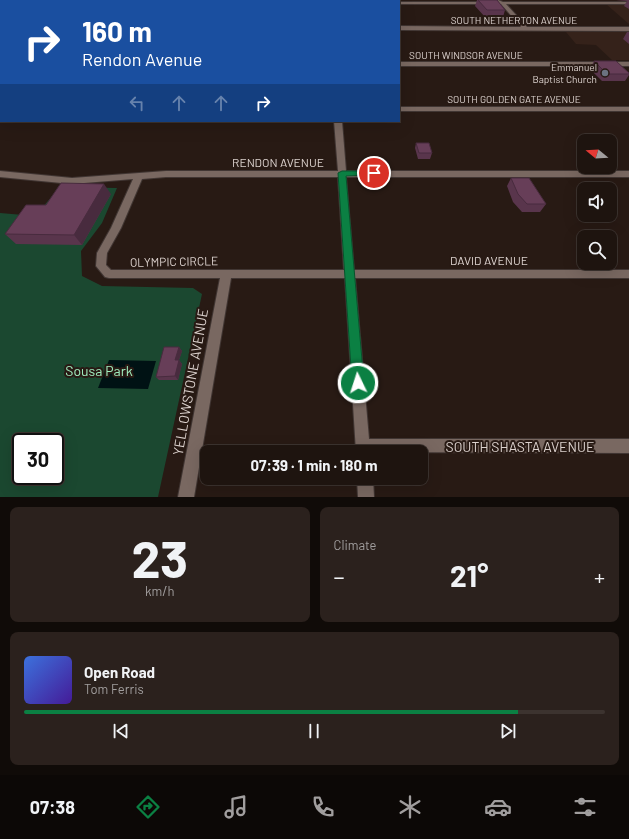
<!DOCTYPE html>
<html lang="en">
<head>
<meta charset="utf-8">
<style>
	:root { --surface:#1e140f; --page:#2b211d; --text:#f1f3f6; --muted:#a19e9e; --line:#3c332f; --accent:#0b8043 }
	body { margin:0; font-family:Barlow,sans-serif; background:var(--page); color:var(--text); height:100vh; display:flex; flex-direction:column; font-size:15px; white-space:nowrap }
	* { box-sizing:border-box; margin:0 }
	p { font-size:13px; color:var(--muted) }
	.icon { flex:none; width:22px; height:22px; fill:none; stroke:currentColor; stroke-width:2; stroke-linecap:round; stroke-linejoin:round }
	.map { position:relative; height:497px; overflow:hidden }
	.panel { display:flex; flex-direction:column; gap:10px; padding:10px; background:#100b08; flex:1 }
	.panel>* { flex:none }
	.banner { position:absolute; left:0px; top:0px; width:400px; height:122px; box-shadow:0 4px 16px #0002,0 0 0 1px var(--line); background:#1a4fa0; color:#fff; overflow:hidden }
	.needle { width:26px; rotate:288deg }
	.fabs { position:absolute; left:577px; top:134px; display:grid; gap:8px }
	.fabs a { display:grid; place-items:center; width:40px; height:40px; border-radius:8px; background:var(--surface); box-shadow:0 4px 16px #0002,0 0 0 1px var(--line); font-size:20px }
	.speed { position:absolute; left:12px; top:433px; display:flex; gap:8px; font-size:20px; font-weight:700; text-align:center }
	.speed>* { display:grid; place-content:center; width:52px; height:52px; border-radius:50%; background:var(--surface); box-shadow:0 4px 16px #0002,0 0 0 1px var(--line); line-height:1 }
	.speed .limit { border:2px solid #111; border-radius:6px; background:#fff; color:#111 }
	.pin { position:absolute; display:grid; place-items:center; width:34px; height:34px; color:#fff; margin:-17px; border:2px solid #fff; border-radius:50%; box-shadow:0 1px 4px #0007 }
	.me { position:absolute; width:44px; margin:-22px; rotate:356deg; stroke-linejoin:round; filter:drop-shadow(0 0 3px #0008) }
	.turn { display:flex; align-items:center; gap:14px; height:84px; padding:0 16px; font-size:18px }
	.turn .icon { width:52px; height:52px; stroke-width:2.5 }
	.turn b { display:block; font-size:28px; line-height:34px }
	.lanes { display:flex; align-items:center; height:38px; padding:0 16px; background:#0003; justify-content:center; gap:20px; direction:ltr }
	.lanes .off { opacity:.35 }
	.big { font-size:30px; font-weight:700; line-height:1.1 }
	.panel .tile { flex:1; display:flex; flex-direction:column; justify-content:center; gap:6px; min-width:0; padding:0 14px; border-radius:8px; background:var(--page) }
	.panel .dial { align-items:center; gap:0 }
	.dial b { font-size:52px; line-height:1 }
	.song { display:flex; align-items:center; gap:12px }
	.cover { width:48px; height:48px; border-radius:6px; background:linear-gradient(135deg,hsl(220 70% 55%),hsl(260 70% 35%)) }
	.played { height:4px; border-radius:2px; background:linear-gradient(90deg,var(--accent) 85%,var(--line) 85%) }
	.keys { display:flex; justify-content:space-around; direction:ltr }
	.heat { display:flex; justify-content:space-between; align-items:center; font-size:22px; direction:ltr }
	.panel .tiles { flex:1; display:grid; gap:10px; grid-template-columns:1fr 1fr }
	.tile:last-child { grid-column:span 2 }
	.trip { position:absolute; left:200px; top:445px; width:228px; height:40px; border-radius:8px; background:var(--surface); box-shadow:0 4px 16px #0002,0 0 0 1px var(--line); font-weight:700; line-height:40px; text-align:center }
	.tab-bar { display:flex; height:64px; justify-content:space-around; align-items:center; background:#0c0806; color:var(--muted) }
	.tab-bar .icon { width:28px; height:28px }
	.tab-bar .current { color:var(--accent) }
	.tab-bar b { font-size:18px; color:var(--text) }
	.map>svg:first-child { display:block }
</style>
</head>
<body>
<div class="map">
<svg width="629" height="497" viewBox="0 0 629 497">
	<rect width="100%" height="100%" fill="#281a14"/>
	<path fill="#35221a" d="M606 4 629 5V24Z
		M566 32H629V60H612L596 45 576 44Z"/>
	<path fill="#1b4830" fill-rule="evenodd" d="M60 187 117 188 102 223 81 251 82 276 102 286 193 288 202 294 158 497H0V213L35 216ZM21 442H55V476H21Z"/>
	<path fill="#001214" d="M109 360 156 361 148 389 98 388Z"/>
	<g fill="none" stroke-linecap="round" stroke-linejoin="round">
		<defs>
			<path id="minor" d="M263 0H267V1H263Z
				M498 0 503 2H629V4H506L527 27H629V31L399 30V26L521 27 501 4H399V2H498Z
				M399 62H629V66H399Z
				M0 93H1V97H0Z
				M0 101H1V105H0Z
				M399 107H629V111H399Z
				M334 121H342L346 171H629V177H346L354 270H629V278H355L369 439H629V453L356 452 345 278H231L194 497H178L220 278H109L105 277 96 266 97 253 111 228 133 179 72 184 0 177V171L72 178 166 171H338ZM166 177H338L344 270H111L106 265 107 253 121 228 142 179Z
				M357 478H373L374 497H358Z"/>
			<path id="highway" d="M39 0H45V1H39Z
				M61 0H67L60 1Z
				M114 0H120L113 1Z
				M127 0H134L126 1Z
				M0 29H1V33H0Z"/>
		</defs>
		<use href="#minor" stroke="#413633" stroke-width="2"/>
		<use href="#highway" stroke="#413633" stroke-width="2"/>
		<use href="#minor" fill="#796861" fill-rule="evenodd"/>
		<use href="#highway" fill="#4fbbfe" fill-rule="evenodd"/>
	</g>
	<path fill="#59354c" d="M471 0H497L505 10 503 17H485L475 6 477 0Z
		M616 0H629V9L624 6 627 1Z
		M627 32H629V44L623 39Z
		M594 61 629 73V75L625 81H602L590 69Z
		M416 143 432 153 430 159H418L415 148Z
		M511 178 546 204 540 212H522L513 202 507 186Z
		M111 194 82 245 16 244 5 234 46 205Z
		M179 347 182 351 179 360 182 364 178 380H159L156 377Z"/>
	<path fill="#482b3e" d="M104 184 111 194 82 245 74 235Z
		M179 347 182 351 179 360 182 364 178 380 175 376V360Z"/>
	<path fill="#673e58" stroke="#482b3e" d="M478 0H497L505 10H487Z
		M594 61H616L629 73V74H607Z
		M416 143H429L432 153H419Z
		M511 178H529L546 204H527L518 194Z
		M61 183 104 184 74 235 5 234 26 205H46Z
		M164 347H179L175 360H179L175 376 156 377Z"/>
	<path fill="#0b8043" stroke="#07532c" d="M374 171 378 173 377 175 346 176 364 383 362 387 358 389 354 387 352 383 338 173 342 171Z"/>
	<circle fill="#6b7280" stroke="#281a14" stroke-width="1.5" cx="605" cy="73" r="4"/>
	<g text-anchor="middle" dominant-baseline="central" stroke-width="4" stroke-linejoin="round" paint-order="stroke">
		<g font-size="10" fill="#dcd2ce" stroke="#281a14">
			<text x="514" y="20">SOUTH NETHERTON AVENUE</text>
			<text x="466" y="55">SOUTH WINDSOR AVENUE</text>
			<text x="514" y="99">SOUTH GOLDEN GATE AVENUE</text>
		</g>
		<g font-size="10" fill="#dcd2ce" stroke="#281a14" text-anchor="end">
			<text x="597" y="67">Emmanuel<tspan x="597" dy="12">Baptist Church</tspan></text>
		</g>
		<g font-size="12" fill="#dcd2ce" stroke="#281a14">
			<text x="278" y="162">RENDON AVENUE</text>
			<text x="489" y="260">DAVID AVENUE</text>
			<text transform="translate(174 261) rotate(-1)">OLYMPIC CIRCLE</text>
		</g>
		<g font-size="14" fill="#a0eebf" stroke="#281a14">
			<text x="99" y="370">Sousa Park</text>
		</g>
		<g font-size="14" fill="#dcd2ce" stroke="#281a14">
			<text transform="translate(190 382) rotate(-80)">YELLOWSTONE AVENUE</text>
			<text x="520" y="446">SOUTH SHASTA AVENUE</text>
		</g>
	</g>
</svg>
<div class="fabs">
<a><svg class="needle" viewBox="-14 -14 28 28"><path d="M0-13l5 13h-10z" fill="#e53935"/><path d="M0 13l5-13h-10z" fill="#a19e9e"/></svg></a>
<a><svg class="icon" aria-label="sound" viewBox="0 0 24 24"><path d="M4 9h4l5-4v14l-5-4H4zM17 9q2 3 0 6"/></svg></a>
<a><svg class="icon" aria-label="search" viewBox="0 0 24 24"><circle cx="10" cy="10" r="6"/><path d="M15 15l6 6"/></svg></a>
</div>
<div class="speed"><div class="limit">30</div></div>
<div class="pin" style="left:374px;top:173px;background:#d93025"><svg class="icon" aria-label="arrive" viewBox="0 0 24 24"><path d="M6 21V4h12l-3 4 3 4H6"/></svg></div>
<svg class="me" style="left:358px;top:383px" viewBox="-20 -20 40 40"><circle r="17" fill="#0b8043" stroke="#fff" stroke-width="3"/><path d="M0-11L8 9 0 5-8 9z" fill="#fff"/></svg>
<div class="trip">07:39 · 1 min · 180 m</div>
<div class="banner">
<div class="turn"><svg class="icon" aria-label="right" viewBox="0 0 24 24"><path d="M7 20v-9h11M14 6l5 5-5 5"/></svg><div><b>160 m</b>Rendon Avenue</div></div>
<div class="lanes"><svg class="icon off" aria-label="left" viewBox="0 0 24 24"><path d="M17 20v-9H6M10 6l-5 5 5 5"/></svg><svg class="icon off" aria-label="ahead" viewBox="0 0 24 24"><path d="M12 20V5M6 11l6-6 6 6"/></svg><svg class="icon off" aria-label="ahead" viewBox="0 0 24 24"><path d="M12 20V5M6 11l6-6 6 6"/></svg><svg class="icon" aria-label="right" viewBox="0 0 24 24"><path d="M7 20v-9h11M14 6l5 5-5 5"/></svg></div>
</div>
</div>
<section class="panel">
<div class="tiles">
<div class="tile dial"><b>23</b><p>km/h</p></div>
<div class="tile"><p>Climate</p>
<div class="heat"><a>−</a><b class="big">21°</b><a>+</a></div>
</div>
<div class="tile">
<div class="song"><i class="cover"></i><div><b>Open Road</b><p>Tom Ferris</p></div></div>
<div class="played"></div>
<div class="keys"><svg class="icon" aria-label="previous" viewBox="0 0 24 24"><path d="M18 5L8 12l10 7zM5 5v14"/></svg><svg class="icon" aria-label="pause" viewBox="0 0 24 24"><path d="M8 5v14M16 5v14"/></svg><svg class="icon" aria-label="next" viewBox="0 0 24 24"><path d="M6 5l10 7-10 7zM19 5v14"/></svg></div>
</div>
</div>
</section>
<nav class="tab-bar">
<b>07:38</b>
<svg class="icon current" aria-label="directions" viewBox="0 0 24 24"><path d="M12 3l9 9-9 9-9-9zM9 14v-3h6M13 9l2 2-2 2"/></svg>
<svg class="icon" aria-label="music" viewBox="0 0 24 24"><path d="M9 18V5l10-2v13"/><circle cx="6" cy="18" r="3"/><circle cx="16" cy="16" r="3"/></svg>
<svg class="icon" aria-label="phone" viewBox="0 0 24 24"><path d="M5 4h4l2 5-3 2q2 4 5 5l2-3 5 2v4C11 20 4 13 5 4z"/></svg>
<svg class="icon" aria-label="climate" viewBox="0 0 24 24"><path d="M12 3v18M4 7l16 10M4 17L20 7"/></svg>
<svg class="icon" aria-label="car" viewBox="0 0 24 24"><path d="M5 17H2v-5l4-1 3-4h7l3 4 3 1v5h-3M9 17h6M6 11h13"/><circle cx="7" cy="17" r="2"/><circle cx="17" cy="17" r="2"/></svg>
<svg class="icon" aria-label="filters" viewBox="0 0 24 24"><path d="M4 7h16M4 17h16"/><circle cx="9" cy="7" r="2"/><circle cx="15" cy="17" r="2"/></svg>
</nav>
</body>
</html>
